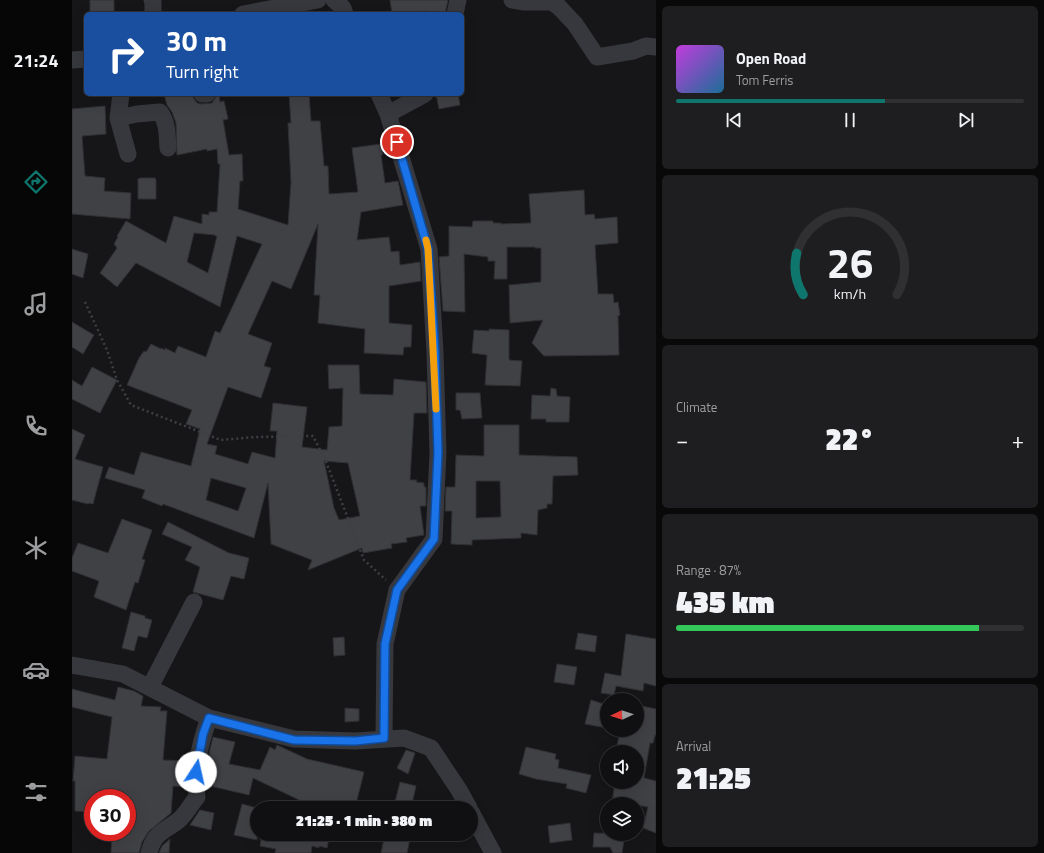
<!DOCTYPE html>
<html lang="en">
<head>
<meta charset="utf-8">
<style>
	:root { --surface:#101012; --page:#1e1e20; --text:#f1f3f6; --muted:#9c9d9f; --line:#303032; --accent:#0f766e }
	body { margin:0; font-family:"Titillium Web",sans-serif; background:var(--page); color:var(--text); height:100vh; display:flex; flex-direction:column; font-size:15px; white-space:nowrap }
	* { box-sizing:border-box; margin:0 }
	p { font-size:13px; color:var(--muted) }
	.icon { flex:none; width:22px; height:22px; fill:none; stroke:currentColor; stroke-width:2; stroke-linecap:round; stroke-linejoin:round }
	.map { position:relative; flex:1; overflow:hidden }
	.side { display:flex; flex-direction:column; gap:6px; padding:6px; background:#09090a; width:388px }
	.side>* { flex:none }
	.banner { position:absolute; left:12px; top:12px; width:380px; height:84px; border-radius:6px; box-shadow:0 4px 16px #0002,0 0 0 1px var(--line); background:#1a4fa0; color:#fff; overflow:hidden }
	.needle { width:26px; rotate:266deg }
	.buttons { position:absolute; left:528px; top:693px; display:grid; gap:8px }
	.buttons a { display:grid; place-items:center; width:44px; height:44px; border-radius:50%; background:var(--surface); box-shadow:0 4px 16px #0002,0 0 0 1px var(--line); font-size:20px }
	.speed { position:absolute; left:12px; top:789px; display:flex; gap:8px; font-size:20px; font-weight:700; text-align:center }
	.speed>* { display:grid; place-content:center; width:52px; height:52px; border-radius:50%; background:var(--surface); box-shadow:0 4px 16px #0002,0 0 0 1px var(--line); line-height:1 }
	.speed .limit { border:6px solid #d22; background:#fff; color:#111 }
	.pin { position:absolute; display:grid; place-items:center; width:34px; height:34px; color:#fff; margin:-17px; border:2px solid #fff; border-radius:50%; box-shadow:0 1px 4px #0007 }
	.me { position:absolute; width:44px; margin:-22px; rotate:10deg; stroke-linejoin:round; filter:drop-shadow(0 0 3px #0008) }
	.turn { display:flex; align-items:center; gap:14px; height:84px; padding:0 16px; font-size:18px }
	.turn .icon { width:52px; height:52px; stroke-width:2.5 }
	.turn b { display:block; font-size:28px; line-height:34px }
	.big { font-size:30px; font-weight:800; line-height:1.1 }
	.side .card { flex:1; display:flex; flex-direction:column; justify-content:center; gap:6px; min-width:0; padding:0 14px; border-radius:6px; background:var(--page) }
	.side .dial { align-items:center; gap:0 }
	.dial svg { height:104px; overflow:visible; fill:none; stroke:var(--line); stroke-width:7; stroke-linecap:round; text-anchor:middle }
	.dial text { fill:var(--text); stroke:none }
	.song { display:flex; align-items:center; gap:12px }
	.cover { width:48px; height:48px; border-radius:6px; background:linear-gradient(135deg,hsl(290 70% 55%),hsl(200 70% 35%)) }
	.played { height:4px; border-radius:2px; background:linear-gradient(90deg,var(--accent) 60%,var(--line) 60%) }
	.keys { display:flex; justify-content:space-around; direction:ltr }
	.heat { display:flex; justify-content:space-between; align-items:center; font-size:22px; direction:ltr }
	.charge { height:6px; border-radius:3px; background:linear-gradient(90deg,#34c759 87%,var(--line) 0) }
	.trip { position:absolute; left:178px; top:801px; width:228px; height:40px; border-radius:20px; background:var(--surface); box-shadow:0 4px 16px #0002,0 0 0 1px var(--line); font-weight:800; line-height:40px; text-align:center }
	main { display:flex; flex:1; min-height:0 }
	.dock { display:flex; flex-direction:column; width:72px; justify-content:space-around; align-items:center; background:#060607; color:var(--muted) }
	.dock .icon { width:28px; height:28px }
	.dock .active { color:var(--accent) }
	.dock b { font-size:18px; color:var(--text) }
	.map>svg:first-child { display:block }
</style>
</head>
<body>
<main>
<nav class="dock">
<b>21:24</b>
<svg class="icon active" aria-label="directions" viewBox="0 0 24 24"><path d="M12 3l9 9-9 9-9-9zM9 14v-3h6M13 9l2 2-2 2"/></svg>
<svg class="icon" aria-label="music" viewBox="0 0 24 24"><path d="M9 18V5l10-2v13"/><circle cx="6" cy="18" r="3"/><circle cx="16" cy="16" r="3"/></svg>
<svg class="icon" aria-label="phone" viewBox="0 0 24 24"><path d="M5 4h4l2 5-3 2q2 4 5 5l2-3 5 2v4C11 20 4 13 5 4z"/></svg>
<svg class="icon" aria-label="climate" viewBox="0 0 24 24"><path d="M12 3v18M4 7l16 10M4 17L20 7"/></svg>
<svg class="icon" aria-label="car" viewBox="0 0 24 24"><path d="M5 17H2v-5l4-1 3-4h7l3 4 3 1v5h-3M9 17h6M6 11h13"/><circle cx="7" cy="17" r="2"/><circle cx="17" cy="17" r="2"/></svg>
<svg class="icon" aria-label="filters" viewBox="0 0 24 24"><path d="M4 7h16M4 17h16"/><circle cx="9" cy="7" r="2"/><circle cx="15" cy="17" r="2"/></svg>
</nav>
<div class="map">
<svg width="584" height="853" viewBox="0 0 584 853">
	<rect width="100%" height="100%" fill="#161618"/>
	<path fill="#404145" stroke="#303034" fill-rule="evenodd" d="M18 0H42V14H18Z
		M318 0H376L373 14H354V11L320 14Z
		M92 94H120L122 99 125 103 130 104 140 103 145 95H147L148 102 152 101 156 119 151 120 157 155 170 154 171 181H168L166 209 216 225 219 182 216 123H219L217 94H237L239 121H248L252 166H256L257 194 286 192 280 148 309 144 311 155H309L313 183 326 181 331 205 289 212 285 240 317 237 319 252 327 251 328 265 348 262 349 281 317 286V323L340 325 339 347H332L331 355 292 353 293 329 246 323 248 295H242L246 224 219 289 200 281 176 334 200 343 192 366 199 368 189 398 156 387 135 444 145 446 143 454 176 464 180 452 203 458 205 431H198L201 403 235 407 230 447 255 450 257 427 270 426 271 388 257 389 256 365H287L288 394 321 395 322 379 354 382 355 413H342L338 480H345L344 482 352 483V487H354V506H348L352 535 334 538 335 542 319 544 320 548 291 553 290 548 236 570 240 560 199 544 196 483 182 538 91 504 90 506 70 498 73 490 33 478 37 467 62 475 69 452 119 466 128 429 114 424 120 410 55 385 67 358 72 351 74 352 79 344 89 349V348L93 350V348L103 353 106 346 134 357 143 331 148 333 190 244 165 236 148 307 64 263 45 287 28 273 45 248 42 244 46 237 45 236 54 221 94 243 102 216 130 224V214L137 215V212H145L148 164H146L145 149 135 151V149L105 155 104 123 100 112 95 105ZM122 233 143 235V236H145L136 273 115 262ZM252 461 276 463 288 516 267 520 262 508ZM139 478 174 488 166 511 134 500Z
		M364 94H386L388 105 367 109Z
		M33 106 34 134 10 136 13 176 33 178 32 191 59 193 58 219 0 214V109Z
		M68 178H83L84 180V199H66V179Z
		M512 190 513 215 522 214 523 219 545 217 546 243 523 245 526 294H541L542 303 546 302 548 315 546 316 547 355 472 356 460 343 471 320 438 323 437 285 469 282V248H463V247H435V279H422L423 261H416V257L392 254 393 312 371 311 367 257 377 256V226L400 227 401 221H421V223H429V224L459 223 457 194Z
		M0 249 16 254 11 278 0 274Z
		M0 322 22 335 11 354 0 347Z
		M417 329 437 330V360L450 361 448 386 413 385 415 355 400 353 402 330 417 331Z
		M20 367 45 380 28 413 0 399V380L10 386Z
		M479 388 484 389 485 396 498 397 497 422H474V419H459L460 395 478 396Z
		M384 393H408L410 418 390 419 388 410H384Z
		M412 425H447V455L505 457 506 475 481 476 480 504H475V508L466 510 465 535 449 533V538L400 540V545L379 544 380 511H373L374 487H383L384 455 412 456ZM404 481H428L429 517 404 518Z
		M0 429 13 435 3 459 31 467 21 504 17 503 16 504 0 500Z
		M50 519 80 530 70 559 73 560 66 583 63 582 54 610 22 597 27 581 0 571V558L6 543 36 553Z
		M96 522 157 553 177 558 172 579 159 576 151 600 121 592 128 567 113 560 120 547 90 534Z
		M59 612 73 616V618L80 620 75 638 66 636 62 651 50 648Z
		M506 633 525 636 523 652 503 649Z
		M554 634 584 639V686L572 683 571 691 544 686 542 695 529 693 533 673 549 676Z
		M272 637 273 655 262 656 261 638Z
		M485 664 505 667 502 685 482 682Z
		M46 687 62 691 71 696 69 706 89 707 88 711H95L91 760 115 761 114 787 101 786 99 813 77 831 70 842 67 853H39L40 832H55V798H20V812L3 811V781H1L3 756 35 759 40 717 0 707V689L43 700Z
		M519 700 535 705V728L513 724Z
		M565 705 584 709V735H583L581 743H578L572 778 584 781V833L571 828 576 807 565 805V804L540 803 543 782H565V752H544L548 730H565Z
		M273 708 287 709V721L273 722Z
		M141 737 163 742 157 764 188 770 198 747 203 750 205 745 235 759 292 772 283 808H244L181 778 177 795 134 785 136 758Z
		M454 747 484 754 483 759 487 760 486 768 519 775 514 793 494 788 495 784 464 779 447 774Z
		M334 750 343 753 336 774 325 768Z
		M328 782 344 786 340 804 337 803 336 808 322 806Z
		M170 804 185 808V840L162 835Z
		M128 810 142 813 139 830 118 825Z
		M498 823 500 840 478 843 476 826Z
		M522 833 553 834 550 853H541L538 847H521Z
		M190 834H258L255 848 247 846V848L240 846 239 853H203L204 849 188 846Z
		M313 834H339L335 853H309Z
		M98 839 97 853H87L90 846Z"/>
	<g fill="none" stroke-linecap="round" stroke-linejoin="round">
		<path stroke="#3d3f44" stroke-width="2.5" stroke-dasharray="2 3" stroke-linecap="butt" d="M13 302 35 350 45 380 59 405 149 440 183 437 241 436 253 459 292 560 314 580"/>
		<path stroke="#37383d" stroke-width="17" d="M80 0 81 2V14
			M262 0 271 8 273 14
			M440 0 451 2H480L487 7 503 24 525 57 561 51 574 46 584 47
			M171 14 246 0
			M383 14 386 0
			M0 60 14 59
			M49 94 46 118 56 154
			M130 94H135
			M307 94 316 114 357 249 363 352 366 453 362 539 325 590 313 644 312 738
			M316 114 353 94
			M46 118 65 114 88 112C96 123 95 136 96 148
			M0 665 51 674 137 718 222 739 283 741 332 738 359 748 387 790 397 808
			M78 687 122 602
			M399 812 421 853
			M77 853C82 832 92 832 107 820 114 814 119 804 125 797 121 770 128 743 137 718"/>
	</g>
	<g fill="none" stroke-linecap="round" stroke-linejoin="round">
		<defs>
			<path id="route" d="M124 772 131 734 137 718 222 740 283 741 312 738 313 644 325 590 362 539 366 453 363 352 356 249 325 142"/>
		</defs>
		<use href="#route" stroke="#114b97" stroke-width="10"/>
		<use href="#route" stroke="#1a73e8" stroke-width="7"/>
		<path stroke="#f59e0b" stroke-width="7" d="M354 240 356 249 364 409"/>
	</g>
</svg>
<div class="buttons">
<a><svg class="needle" viewBox="-14 -14 28 28"><path d="M0-13l5 13h-10z" fill="#e53935"/><path d="M0 13l5-13h-10z" fill="#9c9d9f"/></svg></a>
<a><svg class="icon" aria-label="sound" viewBox="0 0 24 24"><path d="M4 9h4l5-4v14l-5-4H4zM17 9q2 3 0 6"/></svg></a>
<a><svg class="icon" aria-label="layers" viewBox="0 0 24 24"><path d="M12 4l9 5-9 5-9-5zM3 14l9 5 9-5"/></svg></a>
</div>
<div class="speed"><div class="limit">30</div></div>
<div class="pin" style="left:325px;top:142px;background:#d93025"><svg class="icon" aria-label="arrive" viewBox="0 0 24 24"><path d="M6 21V4h12l-3 4 3 4H6"/></svg></div>
<svg class="me" style="left:124px;top:772px" viewBox="-20 -20 40 40"><circle r="19" fill="#fff"/><path d="M0-13L10 11 0 6-10 11z" fill="#1a73e8"/></svg>
<div class="trip">21:25 · 1 min · 380 m</div>
<div class="banner">
<div class="turn"><svg class="icon" aria-label="right" viewBox="0 0 24 24"><path d="M7 20v-9h11M14 6l5 5-5 5"/></svg><div><b>30 m</b>Turn right</div></div>
</div>
</div>
<section class="side">
<div class="card">
<div class="song"><i class="cover"></i><div><b>Open Road</b><p>Tom Ferris</p></div></div>
<div class="played"></div>
<div class="keys"><svg class="icon" aria-label="previous" viewBox="0 0 24 24"><path d="M18 5L8 12l10 7zM5 5v14"/></svg><svg class="icon" aria-label="pause" viewBox="0 0 24 24"><path d="M8 5v14M16 5v14"/></svg><svg class="icon" aria-label="next" viewBox="0 0 24 24"><path d="M6 5l10 7-10 7zM19 5v14"/></svg></div>
</div>
<div class="card dial"><svg viewBox="0 0 100 80">
<path d="M14 69A42 42 0 1 1 86 69"/>
<path d="M14 69A42 42 0 0 1 9 37" stroke="#0f766e"/>
<text x="50" y="56" font-size="32" font-weight="700">26</text>
<text x="50" y="72" font-size="11">km/h</text>
</svg></div>
<div class="card"><p>Climate</p>
<div class="heat"><a>−</a><b class="big">22°</b><a>+</a></div>
</div>
<div class="card"><p>Range · 87%</p><b class="big">435 km</b><div class="charge"></div></div>
<div class="card"><p>Arrival</p><b class="big">21:25</b></div>
</section>
</main>
</body>
</html>
